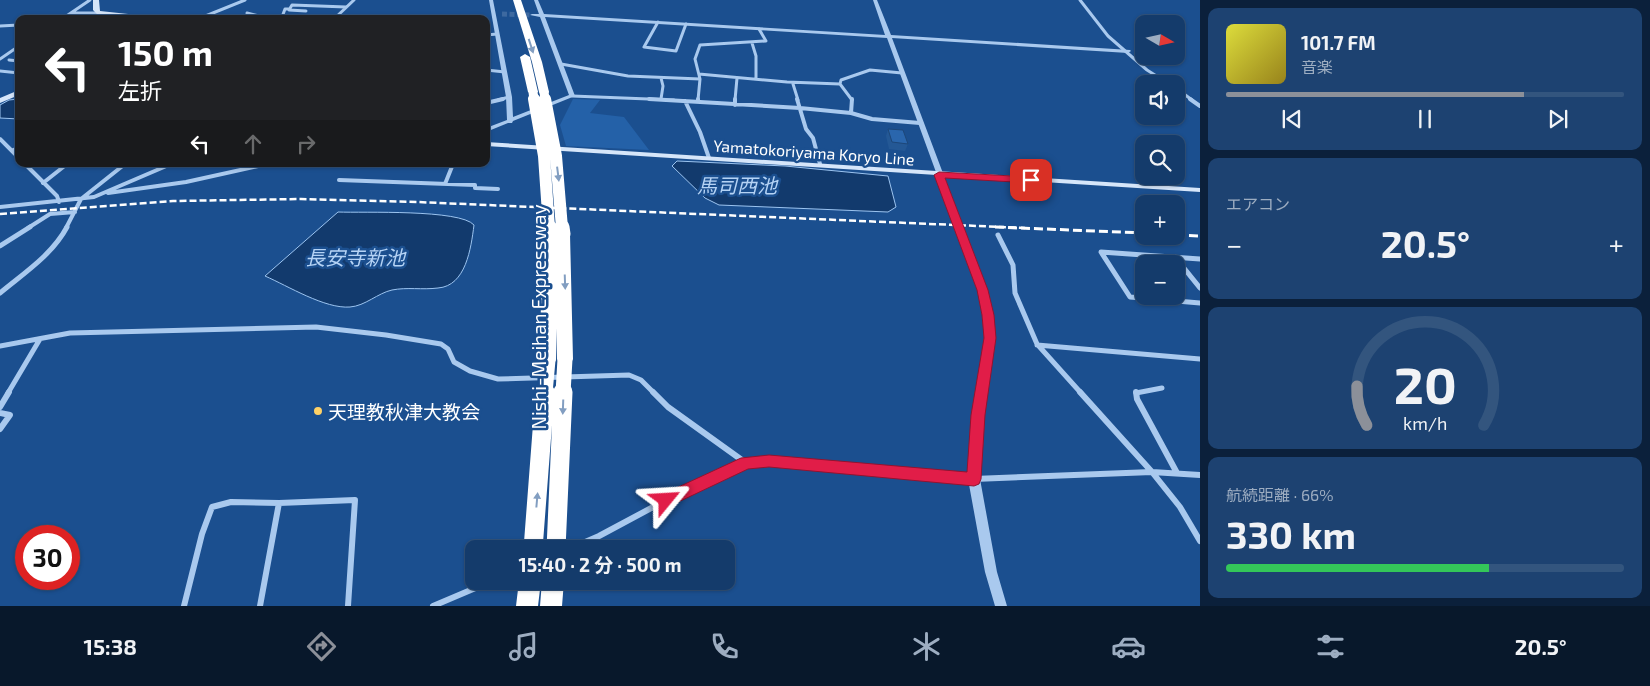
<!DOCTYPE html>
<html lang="ja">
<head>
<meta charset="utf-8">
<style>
	:root { --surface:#143b6b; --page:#1d4271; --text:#f1f3f6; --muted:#9dadc1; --line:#33557e; --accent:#8c9099 }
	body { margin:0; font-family:"Exo 2","Noto Sans JP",sans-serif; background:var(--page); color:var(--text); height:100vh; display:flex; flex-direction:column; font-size:19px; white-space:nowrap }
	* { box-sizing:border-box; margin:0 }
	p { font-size:16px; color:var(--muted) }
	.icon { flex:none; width:28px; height:28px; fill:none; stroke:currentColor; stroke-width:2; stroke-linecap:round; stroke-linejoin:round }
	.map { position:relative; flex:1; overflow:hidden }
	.side { display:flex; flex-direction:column; gap:8px; padding:8px; background:#0b203b; width:450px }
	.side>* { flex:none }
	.banner { position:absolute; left:15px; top:15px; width:475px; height:152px; border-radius:10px; box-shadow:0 1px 4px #0004,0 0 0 1px var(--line); background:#202124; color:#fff; overflow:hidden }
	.needle { width:32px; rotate:99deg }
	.tools { position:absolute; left:1135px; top:15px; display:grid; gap:10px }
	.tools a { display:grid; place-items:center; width:50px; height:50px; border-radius:10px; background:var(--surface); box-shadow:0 1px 4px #0004,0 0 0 1px var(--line); font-size:25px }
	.speed { position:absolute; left:15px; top:525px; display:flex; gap:10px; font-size:25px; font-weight:700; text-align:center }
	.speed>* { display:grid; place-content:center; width:65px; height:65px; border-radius:50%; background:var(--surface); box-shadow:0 1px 4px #0004,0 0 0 1px var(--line); line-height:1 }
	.speed .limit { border:8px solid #d22; background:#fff; color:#111 }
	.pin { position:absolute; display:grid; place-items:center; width:42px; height:42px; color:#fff; margin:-21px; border-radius:10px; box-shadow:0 2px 8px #0006 }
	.me { position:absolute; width:55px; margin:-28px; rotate:63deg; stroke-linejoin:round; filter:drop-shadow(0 0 4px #0008) }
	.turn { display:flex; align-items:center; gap:18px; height:105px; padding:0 20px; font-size:22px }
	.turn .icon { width:65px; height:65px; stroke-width:2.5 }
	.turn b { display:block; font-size:35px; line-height:42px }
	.lanes { display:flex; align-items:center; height:48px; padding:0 20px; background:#0003; justify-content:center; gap:25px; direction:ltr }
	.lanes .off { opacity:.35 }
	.big { font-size:38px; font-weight:700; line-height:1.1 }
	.side .card { flex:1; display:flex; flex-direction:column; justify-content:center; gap:8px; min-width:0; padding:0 18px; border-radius:10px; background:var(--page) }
	.side .dial { align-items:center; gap:0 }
	.dial svg { height:130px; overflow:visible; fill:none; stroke:var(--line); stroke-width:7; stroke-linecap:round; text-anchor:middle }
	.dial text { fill:var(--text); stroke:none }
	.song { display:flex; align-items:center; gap:15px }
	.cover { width:60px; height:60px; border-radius:8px; background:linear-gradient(135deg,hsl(60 70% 55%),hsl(50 70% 35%)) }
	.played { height:5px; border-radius:2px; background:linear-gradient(90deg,var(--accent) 75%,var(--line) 75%) }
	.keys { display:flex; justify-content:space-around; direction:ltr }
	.heat { display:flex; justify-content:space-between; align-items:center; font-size:28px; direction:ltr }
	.charge { height:8px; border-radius:4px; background:linear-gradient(90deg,#34c759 66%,var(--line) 0) }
	.trip { position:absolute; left:465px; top:540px; width:270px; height:50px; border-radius:10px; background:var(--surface); box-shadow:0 1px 4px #0004,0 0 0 1px var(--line); font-weight:700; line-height:50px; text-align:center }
	.dock { display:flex; height:80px; justify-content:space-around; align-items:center; background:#08182b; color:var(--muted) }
	.dock .icon { width:35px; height:35px }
	.dock .selected { color:var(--accent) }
	.dock b { font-size:22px; color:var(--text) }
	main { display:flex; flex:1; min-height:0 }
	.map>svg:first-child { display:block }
</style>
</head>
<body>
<main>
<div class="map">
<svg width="1200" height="606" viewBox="0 0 1200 606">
	<rect width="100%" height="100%" fill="#1b4f8f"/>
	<path fill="#2461a8" d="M573 99 600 100 590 113 624 117 649 150 566 146 560 125Z"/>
	<path fill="#123a6d" stroke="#9cc4f0" d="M19 99V119L0 118V105L9 100Z
		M677 161 785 166 888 176 896 207 888 212 719 205 705 198 672 166Z
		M338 212C363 213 460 209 474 225 471 248 466 286 438 288 422 290 407 287 392 290 378 293 365 306 350 307 325 309 288 286 265 276Z"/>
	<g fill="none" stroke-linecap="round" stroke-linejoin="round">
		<path stroke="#3d69a0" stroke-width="5" stroke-dasharray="5 2.5" stroke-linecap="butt" d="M502 14 532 15"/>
		<path stroke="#a9c9ee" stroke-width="3" d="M1080 0 1108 36 1147 70 1169 84
			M306 11 289 10 292 5 346 7
			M73 13H98
			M247 13 259 16
			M282 17 285 9H290
			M62 19 90 0
			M198 19 245 0
			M225 19 232 16
			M334 19 354 0
			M658 22 644 47 676 51 686 24
			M0 26 19 25
			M486 35 497 34
			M752 43 756 56V79
			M0 59 19 46
			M9 60 19 61
			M561 64 628 76 700 79
			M486 70 505 72
			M0 71 19 73
			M699 74 787 82 840 84 841 80 870 70 902 73
			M661 78 663 86 661 99
			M793 84 798 100
			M840 84 852 100
			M1176 88 1192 100
			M572 96 674 100
			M498 100 509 97
			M698 100 700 79 695 59 700 45 766 41 759 29
			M735 100 737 78"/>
		<path stroke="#a9c9ee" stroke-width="4" d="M649 99 800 108 851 113 872 119 920 123
			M797 99 806 129 813 138 820 164
			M1190 99 1200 106
			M685 101 700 132 709 158
			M698 102V99
			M486 103 503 99
			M735 105V99
			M851 113 852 99
			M0 139 19 158
			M12 151 19 147
			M25 164 57 196 59 202
			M339 180 475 185V188L498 189
			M43 183 67 164
			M445 184 453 164
			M108 193 186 182 267 164
			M0 207 94 197 171 164
			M28 228 50 214 75 212
			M66 228 81 199 125 164"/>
		<path stroke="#a9c9ee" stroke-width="5" d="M998 235 1013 265 1015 293 1037 344 1081 393
			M0 246 30 227
			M1175 257 1200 288
			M1200 259 1101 252 1130 297 1200 303
			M0 293C24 273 52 255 67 227
			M1037 345 1200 359
			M0 346 70 333 316 327 386 335 441 344 448 349 454 362 470 371 498 379 629 375 641 380 654 393
			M8 393 40 339
			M1136 393 1162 388"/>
		<path stroke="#a9c9ee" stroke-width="6" d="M653 392 668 407 746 463
			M1080 392 1152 472 1180 507 1200 541
			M1136 392 1137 399 1177 473
			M0 407 9 392
			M0 413 10 415 0 429
			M569 549 599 536 683 491 746 463 769 461 974 479 1152 472 1200 475
			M184 606 202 534 212 507 231 502 279 503 355 500 348 606
			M260 606 279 503
			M433 606 492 581"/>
		<path fill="#a9c9ee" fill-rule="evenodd" d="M489 0H493L512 97 513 117 569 95 540 17 530 15 532 14H539L534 0H538L544 14 885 35 873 0H877L891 35 1130 50 1131 51 1128 53 892 38 987 290 995 338 983 415 980 479 997 572 1007 606H995L985 572 968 479 973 415 985 338 979 290 887 38 545 17 575 96 513 121 512 123H508L486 132V128L507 120 506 97Z"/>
		<path fill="#d6e6fa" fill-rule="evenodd" d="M93 0H99L100 11 175 19H148L98 15 93 10Z
			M19 90V95L0 103V98Z
			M486 142 1200 188V192L486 146Z"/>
		<path fill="#fff" fill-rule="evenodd" d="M513 0H521L542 62 549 92 548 94H540L539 92 532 62Z
			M525 54 530 57 538 92 533 95 528 92 520 57Z
			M549 230 556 234V258V234L563 230 570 234 573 359 571 363 565 365 559 363 557 359V328L556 360 554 364 548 366 542 364 540 360 542 234Z
			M519 581H541L538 606H516Z
			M542 581H564L562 606H540Z"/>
		<path stroke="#fff" stroke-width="2.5" stroke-dasharray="7 3" stroke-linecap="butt" d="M0 214 173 201 301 199 417 202 1025 228"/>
		<path stroke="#fff" stroke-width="3" stroke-dasharray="9 4" stroke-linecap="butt" d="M995 227 1144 233
			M1176 235 1200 236"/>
		<path stroke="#fff" stroke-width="9" d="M533 92 534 100
			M544 92 545 100"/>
		<path stroke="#fff" stroke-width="12" d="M534 99 544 156 549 228
			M545 99 556 156 562 228"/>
		<path stroke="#fff" stroke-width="15" d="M549 227V234
			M562 227 563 234
			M545 393 548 360
			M563 393 565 359"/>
		<path stroke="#fff" stroke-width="19" d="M533 549 545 392
			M556 549 563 392"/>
	</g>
	<path fill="#245895" d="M888 129 908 144 905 151 889 149 886 136Z"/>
	<path fill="#2a66ad" stroke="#1d4779" d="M888 129 903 130 908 144 892 142Z"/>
	<defs><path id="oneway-solid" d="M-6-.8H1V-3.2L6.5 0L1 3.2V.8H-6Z" transform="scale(1.25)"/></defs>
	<g fill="#829ec1">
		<use href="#oneway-solid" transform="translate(531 46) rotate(72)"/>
		<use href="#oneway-solid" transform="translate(558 174) rotate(83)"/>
		<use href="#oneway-solid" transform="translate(565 282) rotate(88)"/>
		<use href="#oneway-solid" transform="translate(563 407) rotate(92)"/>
		<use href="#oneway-solid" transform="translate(537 500) rotate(-85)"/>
	</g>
	<path fill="#e11d48" stroke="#92132f" d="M939 172 1031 177 1036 180 1031 183 945 178 988 290 994 315 996 338 985 415 981 479 979 484 974 486 769 467 748 469 672 505 666 506 661 505 659 500 661 495 741 458 769 455 967 472 971 415 984 338 982 315 977 290 934 175Z"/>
	<circle fill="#ffd166" stroke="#1b4f8f" stroke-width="2" cx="318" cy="411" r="5"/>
	<g text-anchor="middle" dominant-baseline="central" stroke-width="5" stroke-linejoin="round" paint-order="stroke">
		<g font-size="16" fill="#fff" stroke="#1b4f8f">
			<text transform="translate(814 152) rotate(4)">Yamatokoriyama Koryo Line</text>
		</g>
		<g font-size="19" fill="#fff" stroke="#1b4f8f">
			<text transform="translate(538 317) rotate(-90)">Nishi-Meihan Expressway</text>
		</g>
		<g font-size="19" fill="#fff" stroke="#1b4f8f" text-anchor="start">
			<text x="328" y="411">天理教秋津大教会</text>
		</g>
		<g font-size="20" font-style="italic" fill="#b5d3f5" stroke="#1b4f8f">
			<text x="737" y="185">馬司西池</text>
			<text x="355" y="257">長安寺新池</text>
		</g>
	</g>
</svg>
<div class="tools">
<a><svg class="needle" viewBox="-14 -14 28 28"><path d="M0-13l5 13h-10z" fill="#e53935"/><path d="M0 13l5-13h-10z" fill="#9dadc1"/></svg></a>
<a><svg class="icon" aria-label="sound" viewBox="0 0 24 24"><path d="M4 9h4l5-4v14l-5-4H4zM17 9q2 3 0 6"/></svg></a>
<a><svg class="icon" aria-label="search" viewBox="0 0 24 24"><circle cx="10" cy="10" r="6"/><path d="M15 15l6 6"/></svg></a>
<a>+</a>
<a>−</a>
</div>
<div class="speed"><div class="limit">30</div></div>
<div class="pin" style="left:1031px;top:180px;background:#d93025"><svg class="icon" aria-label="arrive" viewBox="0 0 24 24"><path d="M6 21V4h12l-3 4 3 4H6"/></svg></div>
<svg class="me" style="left:666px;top:500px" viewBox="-20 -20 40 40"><path d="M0-17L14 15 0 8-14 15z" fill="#e11d48" stroke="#fff" stroke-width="4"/></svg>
<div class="trip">15:40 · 2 分 · 500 m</div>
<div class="banner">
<div class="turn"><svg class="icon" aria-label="left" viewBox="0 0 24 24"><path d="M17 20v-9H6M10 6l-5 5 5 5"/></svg><div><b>150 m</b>左折</div></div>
<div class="lanes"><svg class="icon" aria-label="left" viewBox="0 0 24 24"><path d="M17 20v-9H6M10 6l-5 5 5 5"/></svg><svg class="icon off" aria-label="ahead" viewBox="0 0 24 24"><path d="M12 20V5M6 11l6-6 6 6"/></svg><svg class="icon off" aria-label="right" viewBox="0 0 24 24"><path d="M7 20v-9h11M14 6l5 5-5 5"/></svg></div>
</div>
</div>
<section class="side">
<div class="card">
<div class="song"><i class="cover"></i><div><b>101.7 FM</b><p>音楽</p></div></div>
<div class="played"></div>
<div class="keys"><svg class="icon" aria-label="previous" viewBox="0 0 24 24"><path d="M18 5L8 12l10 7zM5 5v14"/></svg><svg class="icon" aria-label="pause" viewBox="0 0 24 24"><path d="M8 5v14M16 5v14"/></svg><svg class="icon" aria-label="next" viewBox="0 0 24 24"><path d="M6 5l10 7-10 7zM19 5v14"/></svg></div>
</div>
<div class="card"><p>エアコン</p>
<div class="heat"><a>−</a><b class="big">20.5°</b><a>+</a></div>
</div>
<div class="card dial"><svg viewBox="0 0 100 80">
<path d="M14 69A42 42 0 1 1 86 69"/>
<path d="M14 69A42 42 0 0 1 8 45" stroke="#8c9099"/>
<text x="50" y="56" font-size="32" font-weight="700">20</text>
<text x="50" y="72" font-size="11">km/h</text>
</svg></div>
<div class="card"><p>航続距離 · 66%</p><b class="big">330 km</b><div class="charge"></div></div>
</section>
</main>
<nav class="dock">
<b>15:38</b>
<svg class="icon selected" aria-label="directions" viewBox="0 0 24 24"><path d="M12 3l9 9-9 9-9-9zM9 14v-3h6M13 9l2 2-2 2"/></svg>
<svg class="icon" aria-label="music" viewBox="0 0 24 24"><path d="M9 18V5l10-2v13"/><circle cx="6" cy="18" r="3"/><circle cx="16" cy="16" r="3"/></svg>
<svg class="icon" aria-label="phone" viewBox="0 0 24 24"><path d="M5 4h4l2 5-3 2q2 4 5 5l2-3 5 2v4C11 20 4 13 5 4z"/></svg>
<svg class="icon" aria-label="climate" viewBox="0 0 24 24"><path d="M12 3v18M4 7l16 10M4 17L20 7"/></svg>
<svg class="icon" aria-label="car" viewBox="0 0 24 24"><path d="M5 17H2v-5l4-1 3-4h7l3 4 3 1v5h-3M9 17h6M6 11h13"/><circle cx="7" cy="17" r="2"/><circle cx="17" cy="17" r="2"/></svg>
<svg class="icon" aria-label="filters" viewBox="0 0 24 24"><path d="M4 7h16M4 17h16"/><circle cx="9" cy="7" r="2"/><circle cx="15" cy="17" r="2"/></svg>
<b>20.5°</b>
</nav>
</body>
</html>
